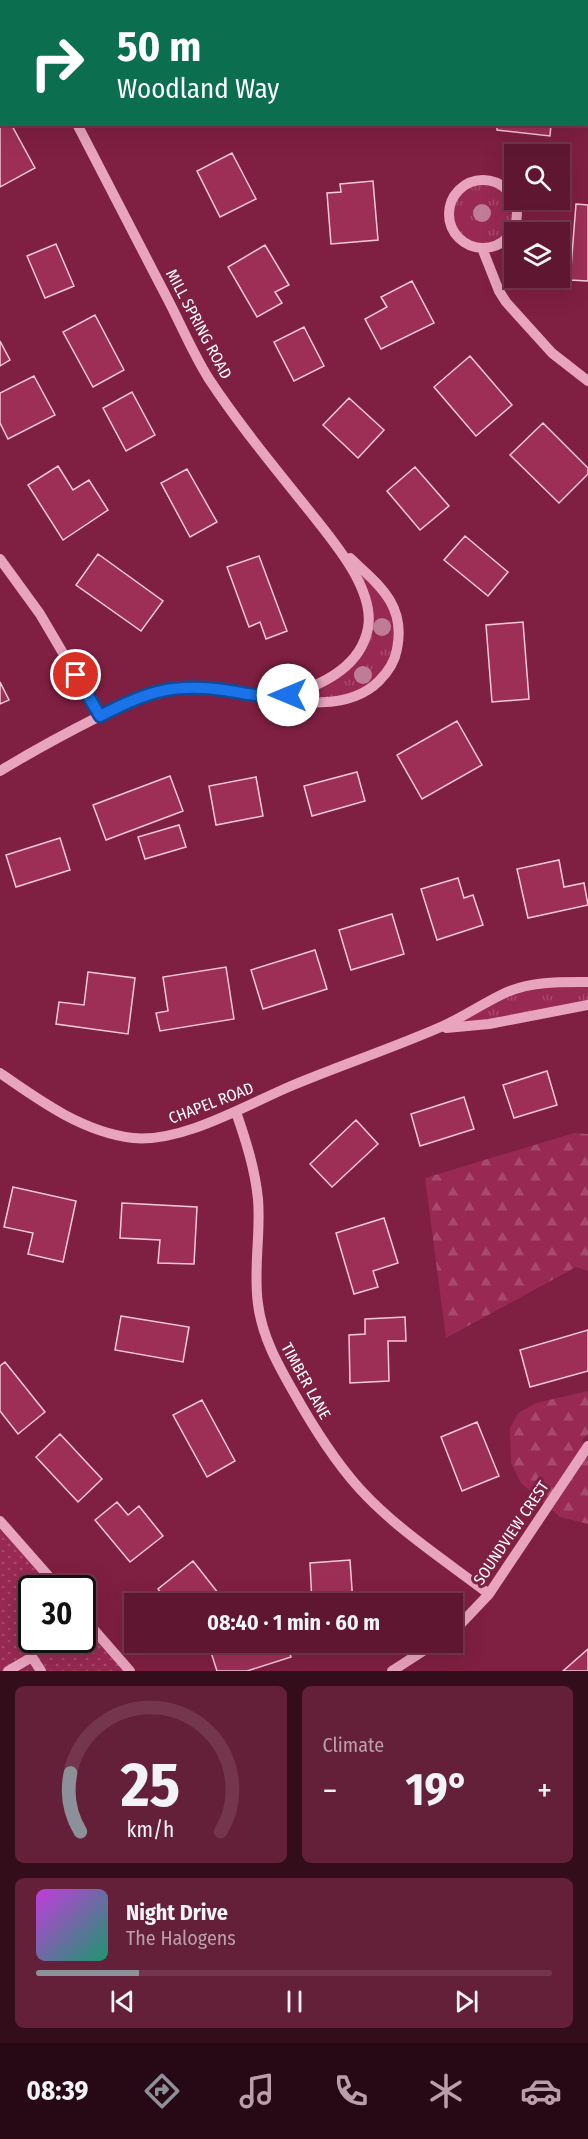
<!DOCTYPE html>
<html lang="en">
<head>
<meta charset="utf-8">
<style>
	:root { --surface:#5f1731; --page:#652039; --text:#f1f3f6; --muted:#ba9fab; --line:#73364d; --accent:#8c9099 }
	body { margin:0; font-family:"Fira Sans Condensed",sans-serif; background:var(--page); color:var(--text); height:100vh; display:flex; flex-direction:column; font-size:22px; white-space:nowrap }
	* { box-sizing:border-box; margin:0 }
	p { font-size:20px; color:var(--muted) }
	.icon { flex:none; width:33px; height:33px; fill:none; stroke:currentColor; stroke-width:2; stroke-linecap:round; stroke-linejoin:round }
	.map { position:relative; height:1671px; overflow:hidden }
	.drawer { display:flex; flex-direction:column; gap:15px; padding:15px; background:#340d1b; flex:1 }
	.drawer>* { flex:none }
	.guide { position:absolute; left:0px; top:0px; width:588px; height:126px; box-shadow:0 6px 24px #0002,0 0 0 2px var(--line); background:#0b6e4f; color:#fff; overflow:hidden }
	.fabs { position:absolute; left:504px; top:144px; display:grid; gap:12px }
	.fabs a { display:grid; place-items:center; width:66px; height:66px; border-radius:0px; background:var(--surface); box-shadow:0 6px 24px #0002,0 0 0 2px var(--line); font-size:30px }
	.speed { position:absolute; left:18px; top:1575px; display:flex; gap:12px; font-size:30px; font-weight:700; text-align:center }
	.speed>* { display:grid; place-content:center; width:78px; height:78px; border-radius:50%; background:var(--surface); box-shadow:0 6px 24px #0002,0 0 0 2px var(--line); line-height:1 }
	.speed .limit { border:3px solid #111; border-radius:9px; background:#fff; color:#111 }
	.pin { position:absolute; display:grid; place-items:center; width:51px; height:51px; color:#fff; margin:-26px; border:3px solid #fff; border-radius:50%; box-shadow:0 2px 6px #0007 }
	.me { position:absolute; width:66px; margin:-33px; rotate:270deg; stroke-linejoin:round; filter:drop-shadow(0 0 4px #0008) }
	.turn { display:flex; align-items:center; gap:21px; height:126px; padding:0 18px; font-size:27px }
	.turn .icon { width:78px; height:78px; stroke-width:2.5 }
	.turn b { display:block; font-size:42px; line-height:51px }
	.big { font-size:45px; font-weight:700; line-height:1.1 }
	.drawer .widget { flex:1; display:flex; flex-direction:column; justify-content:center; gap:9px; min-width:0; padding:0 21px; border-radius:9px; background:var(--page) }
	.drawer .dial { align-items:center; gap:0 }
	.dial svg { height:156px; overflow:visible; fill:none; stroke:var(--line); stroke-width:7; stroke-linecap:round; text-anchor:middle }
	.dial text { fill:var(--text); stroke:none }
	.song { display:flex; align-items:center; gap:18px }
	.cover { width:72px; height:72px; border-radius:9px; background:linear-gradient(135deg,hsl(290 70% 55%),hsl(160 70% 35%)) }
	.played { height:6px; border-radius:3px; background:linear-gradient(90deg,var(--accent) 20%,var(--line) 20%) }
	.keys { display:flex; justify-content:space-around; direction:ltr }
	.heat { display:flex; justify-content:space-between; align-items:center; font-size:33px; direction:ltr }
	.drawer .tiles { flex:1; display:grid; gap:15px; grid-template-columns:1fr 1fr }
	.widget:last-child { grid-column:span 2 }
	.trip { position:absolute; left:124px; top:1593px; width:339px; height:60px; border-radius:0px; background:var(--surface); box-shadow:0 6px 24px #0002,0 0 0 2px var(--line); font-weight:700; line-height:60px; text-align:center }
	.dock { display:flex; height:96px; justify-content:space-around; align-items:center; background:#260914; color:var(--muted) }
	.dock .icon { width:42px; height:42px }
	.dock .active { color:var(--accent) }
	.dock b { font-size:27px; color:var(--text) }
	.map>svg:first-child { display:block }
</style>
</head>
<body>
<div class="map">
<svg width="588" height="1671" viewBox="0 0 588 1671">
	<defs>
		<pattern id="grass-tufts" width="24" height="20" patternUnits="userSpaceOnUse" patternTransform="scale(1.5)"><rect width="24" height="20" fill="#982952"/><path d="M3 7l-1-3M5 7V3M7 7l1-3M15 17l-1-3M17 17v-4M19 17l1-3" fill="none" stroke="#a7496c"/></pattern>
		<pattern id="forest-firs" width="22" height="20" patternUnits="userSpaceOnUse" patternTransform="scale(1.5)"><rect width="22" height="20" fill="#982952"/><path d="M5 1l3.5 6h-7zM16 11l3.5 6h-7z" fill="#a7496c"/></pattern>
		<pattern id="park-dots" width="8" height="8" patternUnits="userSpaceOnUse" patternTransform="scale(1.5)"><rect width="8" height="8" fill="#982952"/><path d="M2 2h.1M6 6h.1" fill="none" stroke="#a7496c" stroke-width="1.8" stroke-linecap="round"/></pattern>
	</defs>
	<rect width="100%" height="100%" fill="#7f1f41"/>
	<path fill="url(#grass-tufts)" d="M449 214a34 34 0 1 1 68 0a34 34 0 1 1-68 0Z
		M341 550 381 587 398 618 387 673 347 700 276 698 322 683 362 646 368 612Z
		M588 982V1005L489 1024 455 1020 508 992Z"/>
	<path fill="url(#forest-firs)" d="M574 1133 588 1134V1271L576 1267 446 1338 425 1178Z
		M588 1391V1434L582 1440 588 1454V1524L560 1517 521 1483 511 1463 510 1428 518 1413 536 1403Z"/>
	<path fill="url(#park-dots)" d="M0 1521 59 1588H32V1640H82L83 1616 130 1671H0Z"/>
	<path fill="#9d2f57" stroke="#f6c8d9" stroke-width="1.5" d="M532 0H588V43L586 2H532Z
		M0 114H2V124H11L35 168 0 187Z
		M497 124H551L550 136 497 130Z
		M232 153 256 199 220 217 197 171Z
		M373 181 378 240 331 244 327 193 341 192 340 184Z
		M576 204 588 205V281L570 280Z
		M56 244 74 286 45 298 27 256Z
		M265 245 289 285 275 292 282 303 257 317 228 267Z
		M412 281 434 323 381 349 365 319 387 307 381 297Z
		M95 315 124 370 93 387 63 332Z
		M304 327 324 366 294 381 274 342Z
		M0 341 10 360 0 366Z
		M470 356 512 405 476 436 434 387Z
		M34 376 55 415 8 439 0 423V393Z
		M132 392 155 435 126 451 103 408Z
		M349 398 384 430 358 458 323 425Z
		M543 423 588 468V474L559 503 510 455Z
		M58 466 73 490 89 480 108 510 63 540 28 485Z
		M415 467 449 506 420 530 387 491Z
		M187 469 217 522 190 537 161 483Z
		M465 536 508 572 488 596 444 560Z
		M98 554 163 601 141 631 76 585Z
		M259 556 287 631 266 639 260 622 249 627 227 567Z
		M523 622 529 699 492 702 486 625Z
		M0 682 9 700 0 704Z
		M457 721 482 765 422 799 397 755Z
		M357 772 365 801 312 816 304 786Z
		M170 776 183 811 106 840 93 805Z
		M256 777 263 816 216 825 209 786Z
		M179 825 186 847 145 859 138 837Z
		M60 838 70 870 16 887 6 855Z
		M559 860 564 887 584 883 588 905 528 918 517 869Z
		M458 878 464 898 473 895 483 925 437 940 421 889Z
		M392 914 404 954 351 970 339 930Z
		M315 950 327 989 263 1009 251 970Z
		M226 967 234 1019 160 1031 156 1013 168 1011 163 977Z
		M88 972 135 978 128 1034 56 1024 59 1002 84 1005Z
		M547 1071 557 1105 514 1118 503 1085Z
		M464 1097 474 1129 420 1146 411 1114Z
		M356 1120 378 1144 332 1187 310 1164Z
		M13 1187 76 1201 63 1262 28 1254 33 1233 4 1227Z
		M122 1203 197 1207 194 1264 158 1263 160 1240 120 1238Z
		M384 1218 398 1263 373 1271 378 1287 354 1294 336 1233Z
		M121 1316 189 1327 183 1362 115 1350Z
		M405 1317 406 1341H388L389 1381 350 1383 349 1335 365 1334V1319Z
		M588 1330V1371L530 1387 520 1350Z
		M5 1362 45 1412 18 1434 0 1411V1366Z
		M202 1400 235 1461 207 1477 173 1415Z
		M477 1422 499 1476 462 1491 441 1437Z
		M60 1434 102 1479 78 1502 36 1457Z
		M117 1502 128 1515 139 1506 163 1536 130 1562 95 1520Z
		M350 1560 353 1604H312L310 1563Z
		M193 1561 222 1598 215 1604H169L158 1589Z
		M220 1642H286L291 1657 247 1671H217L209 1646Z
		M588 1649V1671H563Z"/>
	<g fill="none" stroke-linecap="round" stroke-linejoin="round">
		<path stroke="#e8a4bd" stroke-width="10" d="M13 0V2
			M0 29 2 28
			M77 124C107 181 136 238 165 294 180 322 192 352 209 379 240 426 276 469 311 513 333 541 375 589 368 628 360 671 314 689 276 698
			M449 214a34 34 0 1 1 68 0a34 34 0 1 1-68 0Z
			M482 248 499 291 506 302 552 353 588 381
			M0 559 40 614 100 716
			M0 771C33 751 66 733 100 716 122 705 143 693 167 689 230 678 330 730 379 681 388 672 395 661 397 649 406 605 379 585 350 558
			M446 1028 489 1024 588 1005
			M0 1073C40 1101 83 1132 133 1138 182 1143 246 1105 291 1086 341 1065 393 1048 443 1026 465 1016 485 1002 507 992 533 981 561 982 588 982
			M236 1112C246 1141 255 1169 258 1199 261 1234 253 1269 258 1304 262 1336 277 1363 293 1391 312 1425 333 1459 359 1488 396 1529 446 1561 489 1594
			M0 1521 59 1588
			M82 1616 130 1671
			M453 1632 489 1594 588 1446
			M8 1671 32 1657 41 1671
			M392 1671 437 1642"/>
	</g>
	<g fill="#c07c95">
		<circle cx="482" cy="213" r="9"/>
		<circle cx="382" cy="627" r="9"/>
		<circle cx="363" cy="675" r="9"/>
	</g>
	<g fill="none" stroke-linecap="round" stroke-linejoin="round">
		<defs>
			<path id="route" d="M76 675 100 716C146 692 172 683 224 690 245 693 267 699 288 695"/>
		</defs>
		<use href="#route" stroke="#114b97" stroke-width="15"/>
		<use href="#route" stroke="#1a73e8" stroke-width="10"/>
	</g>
	<g text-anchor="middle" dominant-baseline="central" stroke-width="6" stroke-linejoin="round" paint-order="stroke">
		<g font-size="16" fill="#fff" stroke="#7f1f41">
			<text transform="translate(199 324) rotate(62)">MILL SPRING ROAD</text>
			<text transform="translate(211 1103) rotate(-21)">CHAPEL ROAD</text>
			<text transform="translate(306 1381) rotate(61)">TIMBER LANE</text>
			<text transform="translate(511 1533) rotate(-56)">SOUNDVIEW CREST</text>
		</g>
	</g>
</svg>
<div class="fabs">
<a><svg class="icon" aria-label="search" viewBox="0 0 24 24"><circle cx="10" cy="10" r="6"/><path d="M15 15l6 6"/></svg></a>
<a><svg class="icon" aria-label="layers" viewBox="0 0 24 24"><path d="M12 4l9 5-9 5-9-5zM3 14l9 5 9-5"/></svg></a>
</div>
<div class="speed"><div class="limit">30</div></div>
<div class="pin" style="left:76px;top:675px;background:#d93025"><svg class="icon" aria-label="arrive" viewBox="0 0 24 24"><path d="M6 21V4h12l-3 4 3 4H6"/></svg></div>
<svg class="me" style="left:288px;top:695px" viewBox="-20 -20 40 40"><circle r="19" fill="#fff"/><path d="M0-13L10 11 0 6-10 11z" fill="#1a73e8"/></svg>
<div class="trip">08:40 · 1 min · 60 m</div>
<div class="guide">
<div class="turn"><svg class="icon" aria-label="right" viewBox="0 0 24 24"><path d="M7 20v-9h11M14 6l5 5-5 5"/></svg><div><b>50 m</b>Woodland Way</div></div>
</div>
</div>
<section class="drawer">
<div class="tiles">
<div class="widget dial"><svg viewBox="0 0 100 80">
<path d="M14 69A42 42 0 1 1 86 69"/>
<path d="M14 69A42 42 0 0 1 9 39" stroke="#8c9099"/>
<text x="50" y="56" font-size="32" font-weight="700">25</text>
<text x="50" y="72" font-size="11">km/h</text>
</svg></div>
<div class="widget"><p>Climate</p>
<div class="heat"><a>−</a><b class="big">19°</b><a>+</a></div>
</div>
<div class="widget">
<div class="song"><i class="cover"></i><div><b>Night Drive</b><p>The Halogens</p></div></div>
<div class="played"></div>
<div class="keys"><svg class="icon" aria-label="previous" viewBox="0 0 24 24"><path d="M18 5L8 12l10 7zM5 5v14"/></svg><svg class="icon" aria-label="pause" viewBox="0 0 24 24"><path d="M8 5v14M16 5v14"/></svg><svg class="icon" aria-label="next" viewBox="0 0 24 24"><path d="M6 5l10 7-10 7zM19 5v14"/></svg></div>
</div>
</div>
</section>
<nav class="dock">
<b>08:39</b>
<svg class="icon active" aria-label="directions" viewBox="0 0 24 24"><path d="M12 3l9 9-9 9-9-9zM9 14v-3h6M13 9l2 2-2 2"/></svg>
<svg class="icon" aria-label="music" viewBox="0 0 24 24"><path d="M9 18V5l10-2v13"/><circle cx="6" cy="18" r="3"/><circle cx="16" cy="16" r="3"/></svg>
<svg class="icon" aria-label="phone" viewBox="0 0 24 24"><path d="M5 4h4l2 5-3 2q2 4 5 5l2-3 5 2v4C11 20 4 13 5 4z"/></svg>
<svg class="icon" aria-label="climate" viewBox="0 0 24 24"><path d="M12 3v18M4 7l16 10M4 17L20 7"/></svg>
<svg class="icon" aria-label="car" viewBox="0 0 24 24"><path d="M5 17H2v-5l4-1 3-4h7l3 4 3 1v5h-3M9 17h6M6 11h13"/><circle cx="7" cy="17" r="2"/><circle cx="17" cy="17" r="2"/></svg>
</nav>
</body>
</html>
